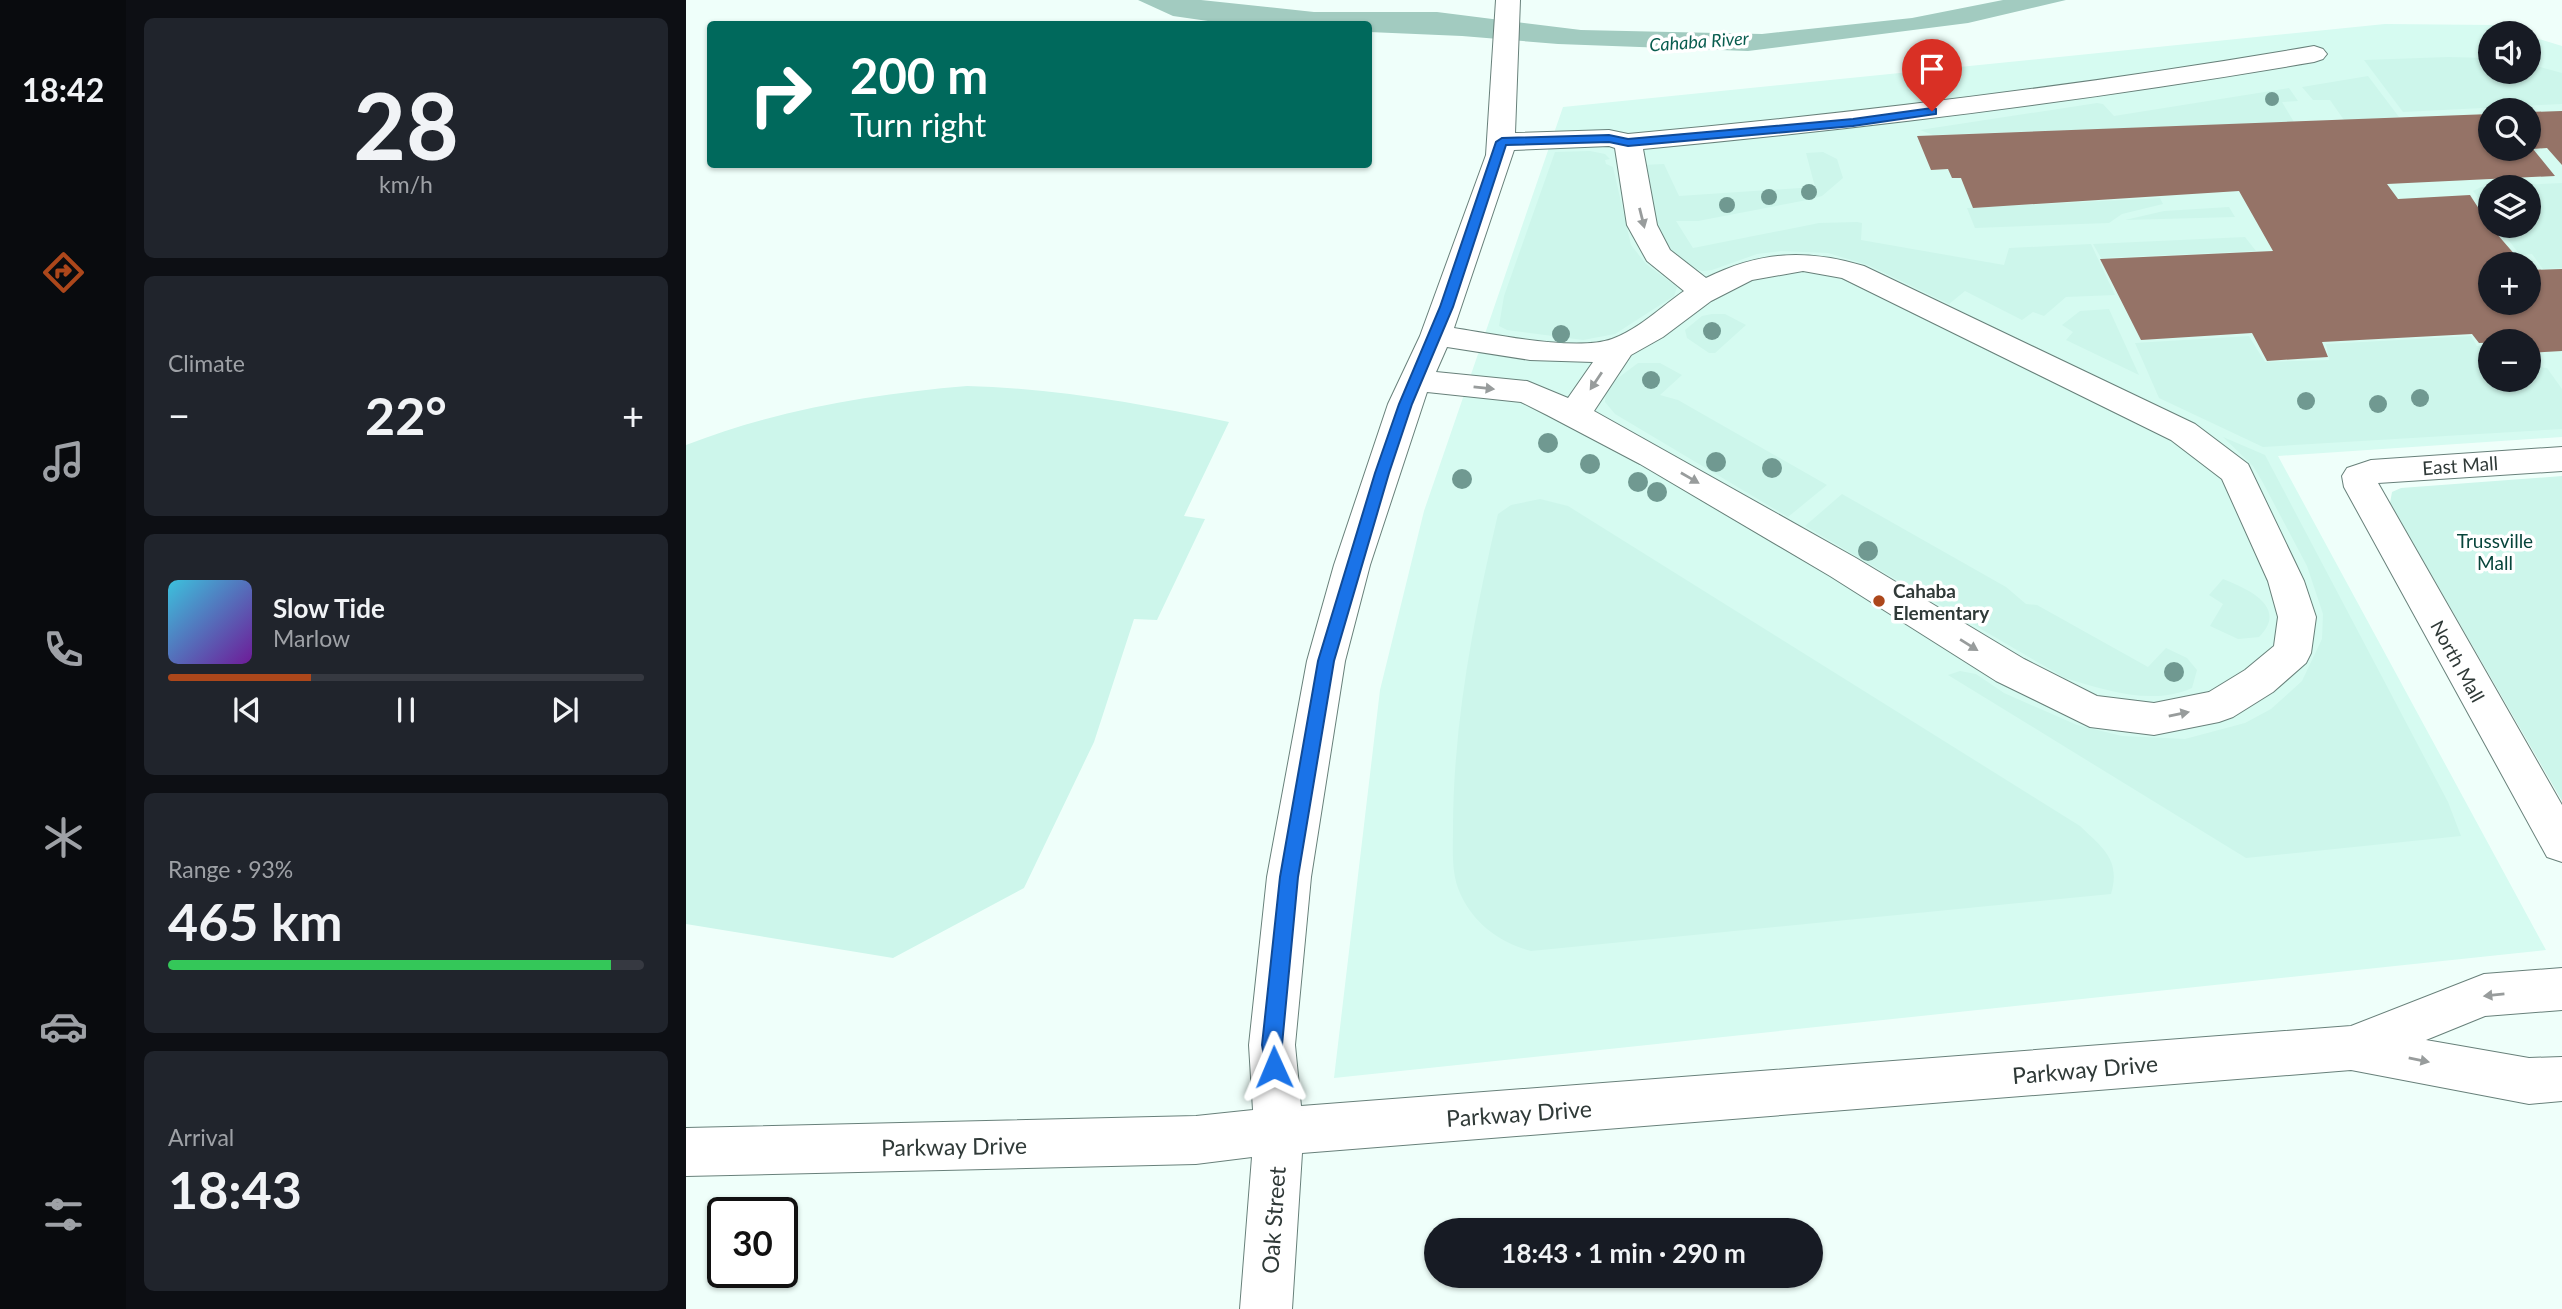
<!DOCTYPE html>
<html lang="en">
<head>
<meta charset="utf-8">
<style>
	:root { --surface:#171b24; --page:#20242c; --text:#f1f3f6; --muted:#9ea1a6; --line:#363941; --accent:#ac471b }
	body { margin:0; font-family:Lato,sans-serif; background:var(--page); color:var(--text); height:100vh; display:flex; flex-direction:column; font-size:26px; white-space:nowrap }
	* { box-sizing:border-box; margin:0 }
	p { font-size:23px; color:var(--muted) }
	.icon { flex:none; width:38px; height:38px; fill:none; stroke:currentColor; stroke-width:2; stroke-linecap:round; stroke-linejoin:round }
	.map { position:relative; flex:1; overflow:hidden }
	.details { display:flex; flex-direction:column; gap:18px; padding:18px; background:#0d0f14; width:560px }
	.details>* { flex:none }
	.banner { position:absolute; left:21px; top:21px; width:665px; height:147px; border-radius:7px; box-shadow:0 2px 5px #0004; background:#00695c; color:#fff; overflow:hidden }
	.tools { position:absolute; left:1792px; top:21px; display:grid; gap:14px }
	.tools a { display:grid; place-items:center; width:63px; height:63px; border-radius:50%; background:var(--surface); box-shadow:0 2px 5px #0004; font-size:35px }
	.speed { position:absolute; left:21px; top:1197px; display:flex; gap:14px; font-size:35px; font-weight:700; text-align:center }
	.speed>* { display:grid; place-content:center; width:91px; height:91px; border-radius:50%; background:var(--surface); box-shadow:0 2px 5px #0004; line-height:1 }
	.speed .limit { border:4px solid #111; border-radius:10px; background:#fff; color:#111 }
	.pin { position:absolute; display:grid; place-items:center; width:60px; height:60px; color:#fff; margin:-72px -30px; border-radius:50% 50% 50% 0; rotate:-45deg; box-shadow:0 0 7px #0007 }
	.pin .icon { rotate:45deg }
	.me { position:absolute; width:77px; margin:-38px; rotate:359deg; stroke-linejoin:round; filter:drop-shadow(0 0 5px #0008) }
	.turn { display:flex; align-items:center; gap:24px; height:147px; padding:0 28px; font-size:32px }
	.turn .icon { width:91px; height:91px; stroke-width:2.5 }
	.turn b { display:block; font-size:49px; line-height:60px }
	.big { font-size:52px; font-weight:700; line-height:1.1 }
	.details .card { flex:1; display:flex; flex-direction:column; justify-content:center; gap:10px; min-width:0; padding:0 24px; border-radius:10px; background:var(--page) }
	.details .dial { align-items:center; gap:0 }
	.dial b { font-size:91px; line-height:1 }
	.song { display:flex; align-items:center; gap:21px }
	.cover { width:84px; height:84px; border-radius:10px; background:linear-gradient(135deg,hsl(190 70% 55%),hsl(280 70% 35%)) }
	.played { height:7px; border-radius:4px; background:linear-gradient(90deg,var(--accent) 30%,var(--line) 30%) }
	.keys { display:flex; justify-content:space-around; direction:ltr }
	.heat { display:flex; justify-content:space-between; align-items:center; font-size:38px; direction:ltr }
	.charge { height:10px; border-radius:5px; background:linear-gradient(90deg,#34c759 93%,var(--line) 0) }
	.trip { position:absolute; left:738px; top:1218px; width:399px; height:70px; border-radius:35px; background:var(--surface); box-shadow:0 2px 5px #0004; font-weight:700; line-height:70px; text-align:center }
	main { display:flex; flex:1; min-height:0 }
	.dock { display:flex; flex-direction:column; width:126px; justify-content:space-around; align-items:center; background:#090b0e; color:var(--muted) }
	.dock .icon { width:49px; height:49px }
	.dock .current { color:var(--accent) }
	.dock b { font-size:32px; color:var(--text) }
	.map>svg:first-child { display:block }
</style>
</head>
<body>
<main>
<nav class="dock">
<b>18:42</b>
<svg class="icon current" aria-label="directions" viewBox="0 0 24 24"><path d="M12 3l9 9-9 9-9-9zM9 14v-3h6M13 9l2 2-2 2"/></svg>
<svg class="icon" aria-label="music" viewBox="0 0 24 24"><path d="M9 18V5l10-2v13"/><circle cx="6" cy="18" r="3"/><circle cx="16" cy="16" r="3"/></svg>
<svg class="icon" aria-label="phone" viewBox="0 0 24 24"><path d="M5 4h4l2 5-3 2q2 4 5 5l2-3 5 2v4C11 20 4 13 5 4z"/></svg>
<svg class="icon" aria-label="climate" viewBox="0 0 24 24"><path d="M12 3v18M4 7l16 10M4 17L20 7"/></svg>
<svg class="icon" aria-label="car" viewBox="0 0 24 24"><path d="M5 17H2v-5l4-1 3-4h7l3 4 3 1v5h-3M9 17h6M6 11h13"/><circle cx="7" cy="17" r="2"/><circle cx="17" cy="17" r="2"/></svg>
<svg class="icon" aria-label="filters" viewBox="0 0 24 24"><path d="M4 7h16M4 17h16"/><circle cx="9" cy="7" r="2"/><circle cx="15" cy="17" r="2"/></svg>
</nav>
<section class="details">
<div class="card dial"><b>28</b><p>km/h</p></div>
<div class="card"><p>Climate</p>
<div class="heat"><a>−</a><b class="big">22°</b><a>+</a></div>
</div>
<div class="card">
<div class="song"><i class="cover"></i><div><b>Slow Tide</b><p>Marlow</p></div></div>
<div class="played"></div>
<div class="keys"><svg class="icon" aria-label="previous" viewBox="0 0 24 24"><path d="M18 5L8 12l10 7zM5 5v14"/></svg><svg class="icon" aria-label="pause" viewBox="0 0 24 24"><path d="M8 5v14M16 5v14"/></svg><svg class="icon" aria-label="next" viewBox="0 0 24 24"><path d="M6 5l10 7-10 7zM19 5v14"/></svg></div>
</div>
<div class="card"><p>Range · 93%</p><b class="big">465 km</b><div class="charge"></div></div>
<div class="card"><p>Arrival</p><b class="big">18:43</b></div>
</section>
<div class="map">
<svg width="1876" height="1309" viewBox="0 0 1876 1309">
	<rect width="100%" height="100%" fill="#effffa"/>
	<path fill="#d6fbf1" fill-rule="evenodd" d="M1699 24 1809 25 1835 33H1804V72H1843V36L1876 46V437L1592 456 1860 950 648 1078 694 690 738 511 877 107ZM1804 110H1843V149H1804ZM1804 187H1843V226H1804ZM1804 264H1843V303H1804ZM1804 341H1843V380H1804Z"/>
	<path fill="#cdf6eb" d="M1762 57 1804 58V72H1843V64L1876 73V104L1717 112 1678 60Z
		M1682 76 1713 117 1658 120 1644 100H1627L1616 87Z
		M1603 88 1612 101 1596 102 1608 122 1247 135 1234 130 1411 103 1417 104 1428 116Z
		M904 151 919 154 924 159 919 160 920 164 927 167 945 245 960 264 991 287 988 296 929 334 897 340 821 330 813 326 818 296 869 152Z
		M1137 152 1151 159 1157 178 1136 196 1116 201 1012 221H990L1007 248 1133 223 1171 222 1176 223 1175 240 1318 265 1323 248 1405 244 1429 295 1380 297 1358 316 1347 312 1336 320 1279 291 1263 304 1182 265 1142 253 1095 251 1071 254 1026 270 1016 271 998 264 968 234 957 165 978 164 993 196 1129 187 1120 153Z
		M1876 183V268L1857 269 1846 254 1834 255 1813 228 1814 226H1843V187H1804V213L1787 191 1795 187Z
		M1474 198 1477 204 1436 214 1423 223 1289 228 1281 208Z
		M1543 207 1549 217 1439 220 1478 211Z
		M1559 237 1570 251 1415 258 1407 244Z
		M1423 309 1453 375 1380 340 1387 332 1376 325 1394 311Z
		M1026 314H1039L1060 325 1029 353H1023L1001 338 999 330 1016 316Z
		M1563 336 1579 362 1643 360 1640 344 1785 336 1791 346 1804 345V380H1843V366L1861 368 1876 389V429L1577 447 1473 398 1449 343Z
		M952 363H974L996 375 974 395 992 400 1141 485 1102 517 929 414 919 402 920 387Z
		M281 386C369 388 457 404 543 422L498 516 519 519 471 620 448 619 408 742 338 888 207 958 0 924V445C89 410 186 394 281 386Z
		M1537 437 1579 455 1762 802 1775 836 1560 858 1262 675 1274 671 1290 674 1318 693 1391 725 1436 736 1499 739 1559 723 1585 709 1616 681 1636 639 1637 614 1621 566 1576 481 1567 466Z
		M1876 476V801L1704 503 1706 492 1715 488Z
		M1156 494 1320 587 1340 604 1351 605 1462 667 1480 648 1501 658 1511 670 1506 688C1467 706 1418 690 1379 678L1119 526Z
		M854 499 882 506 1394 826C1417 848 1435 860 1425 894L845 951C814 943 787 923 774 893 765 873 767 850 767 830 767 723 788 617 812 514L825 505Z
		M1537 579C1562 589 1603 607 1573 637L1552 639 1524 626 1537 604 1523 595Z"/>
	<path fill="#a2cbc0" d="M452 0H515L628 12H751L895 30 1076 34 1226 18 1317 0H1380L1282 23 1062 51 872 44 776 36 683 32 682 24H543L487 16Z"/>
	<path fill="#957367" d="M1876 111V165L1861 148 1847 149 1869 176 1701 184 1712 199 1784 195 1804 226 1837 264H1804V303H1843V270L1876 269V351L1843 353V341L1793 343 1786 334 1636 342 1642 357 1581 361 1566 333 1455 340 1414 259 1587 251 1553 191 1287 208 1275 178H1266L1262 169 1245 170 1231 136 1804 114V149H1843V139L1853 138 1843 126V112Z"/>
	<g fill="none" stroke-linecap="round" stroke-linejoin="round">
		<defs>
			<path id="minor" d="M810 0H834L829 133 923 130 942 134C1172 113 1400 85 1628 46L1637 49 1641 54 1637 59 1628 62C1405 100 1182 128 957 149L971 225 984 250 1020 278C1075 251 1120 249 1178 266L1509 424 1562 464 1618 581 1630 617 1625 653 1620 663 1587 692 1547 717 1533 722 1468 735 1404 727 1310 681 1144 576 954 464 861 415 835 402 741 392 684 565 659 661 625 877 609 1045 615 1106 1665 1026 1798 974 1876 968V1010L1799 1016 1740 1040 1843 1058 1876 1057V1101L1843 1104 1665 1070 616 1153 606 1309H554L566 1157 510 1164 0 1176V1128L510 1116 567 1110 563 1045 581 877 621 661 648 565 702 404 734 336 800 155ZM923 146 929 148 941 225 961 261 998 291C975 307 953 329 926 339 889 352 808 334 768 328L828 150ZM1117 271 1156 278 1485 440 1536 479 1582 581 1592 617 1588 646 1559 670 1523 692 1468 703 1411 696 1338 659 1170 558 908 411 945 355 977 337 1025 301 1066 280ZM761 347 844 360 907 362 882 398 841 381 750 372Z
				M1876 447V471L1692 483 1876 805V862L1861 857 1658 487 1656 476 1661 468 1685 460Z"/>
		</defs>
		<use href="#minor" stroke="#68807a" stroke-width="2"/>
		<use href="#minor" fill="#fff" fill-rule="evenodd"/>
	</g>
	<g fill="#709991">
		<circle cx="1586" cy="99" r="7"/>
		<circle cx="1123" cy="192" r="8"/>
		<circle cx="1083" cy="197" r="8"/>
		<circle cx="1041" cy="205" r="8"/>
		<circle cx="1026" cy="331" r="9"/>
		<circle cx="875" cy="334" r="9"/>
		<circle cx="965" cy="380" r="9"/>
		<circle cx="1734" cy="398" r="9"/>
		<circle cx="1620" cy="401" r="9"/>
		<circle cx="1692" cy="404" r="9"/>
		<circle cx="862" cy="443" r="10"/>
		<circle cx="1030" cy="462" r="10"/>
		<circle cx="904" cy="464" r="10"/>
		<circle cx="1086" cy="468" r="10"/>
		<circle cx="776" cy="479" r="10"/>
		<circle cx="952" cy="482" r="10"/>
		<circle cx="971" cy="492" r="10"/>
		<circle cx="1182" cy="551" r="10"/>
		<circle cx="1488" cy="672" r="10"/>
	</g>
	<defs><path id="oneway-solid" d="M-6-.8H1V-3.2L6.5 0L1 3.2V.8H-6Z" transform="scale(1.75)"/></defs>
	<g fill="#989c9c">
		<use href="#oneway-solid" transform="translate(956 218) rotate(76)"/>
		<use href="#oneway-solid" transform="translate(910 381) rotate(124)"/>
		<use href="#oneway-solid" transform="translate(798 388) rotate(6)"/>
		<use href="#oneway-solid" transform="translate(1004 478) rotate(30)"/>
		<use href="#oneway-solid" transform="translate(1283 645) rotate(32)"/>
		<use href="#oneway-solid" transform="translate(1493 714) rotate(-12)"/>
		<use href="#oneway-solid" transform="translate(1808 995) rotate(174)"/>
		<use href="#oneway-solid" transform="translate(1733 1060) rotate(11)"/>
	</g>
	<path fill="#1a73e8" stroke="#114b97" stroke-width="2" d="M1246 108 1250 109V114L1167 126 942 146 923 142 820 145 767 307 726 404 703 473 648 661 612 877 596 1045 597 1067 595 1073 588 1076 581 1073 576 1045 594 877 632 661 689 473 713 404 754 307 810 142 816 138 923 135 942 139 1167 119Z"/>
	<circle fill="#ac471b" stroke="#fff" stroke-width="2.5" cx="1193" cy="601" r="7"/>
	<g text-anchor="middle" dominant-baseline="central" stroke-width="7" stroke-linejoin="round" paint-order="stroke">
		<g font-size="18" font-style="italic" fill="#095d4f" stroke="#fff">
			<text transform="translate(1013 41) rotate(-4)">Cahaba River</text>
		</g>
		<g font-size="19" fill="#303a38" stroke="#fff">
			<text transform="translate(1774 465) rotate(-4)">East Mall</text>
			<text transform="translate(1772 661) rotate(61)">North Mall</text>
		</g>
		<g font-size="19" fill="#08453b" stroke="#fff">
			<text x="1809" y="540">Trussville<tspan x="1809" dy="22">Mall</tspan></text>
		</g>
		<g font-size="19" font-weight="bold" fill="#303a38" stroke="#fff" text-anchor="start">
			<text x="1207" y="590">Cahaba<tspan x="1207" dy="22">Elementary</tspan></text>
		</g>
		<g font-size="23" fill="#303a38" stroke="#fff">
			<text transform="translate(1399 1069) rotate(-5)">Parkway Drive</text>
			<text transform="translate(833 1113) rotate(-4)">Parkway Drive</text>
			<text transform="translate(268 1146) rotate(-1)">Parkway Drive</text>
			<text transform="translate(587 1220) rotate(-86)">Oak Street</text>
		</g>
	</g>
</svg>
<div class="tools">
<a><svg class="icon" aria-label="sound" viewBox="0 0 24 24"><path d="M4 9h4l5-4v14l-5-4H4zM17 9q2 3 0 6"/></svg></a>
<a><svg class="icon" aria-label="search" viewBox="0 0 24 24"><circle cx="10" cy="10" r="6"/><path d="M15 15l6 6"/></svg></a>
<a><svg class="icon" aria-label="layers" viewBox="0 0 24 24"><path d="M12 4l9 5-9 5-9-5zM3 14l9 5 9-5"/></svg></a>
<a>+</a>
<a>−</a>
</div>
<div class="speed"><div class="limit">30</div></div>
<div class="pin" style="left:1246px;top:111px;background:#d93025"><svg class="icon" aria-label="arrive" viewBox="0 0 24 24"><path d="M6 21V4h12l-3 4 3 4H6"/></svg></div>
<svg class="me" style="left:588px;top:1067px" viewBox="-20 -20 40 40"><path d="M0-17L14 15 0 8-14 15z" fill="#1a73e8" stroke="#fff" stroke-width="4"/></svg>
<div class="trip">18:43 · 1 min · 290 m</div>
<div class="banner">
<div class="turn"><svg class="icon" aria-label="right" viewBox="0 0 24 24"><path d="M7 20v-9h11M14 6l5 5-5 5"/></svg><div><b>200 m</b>Turn right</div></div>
</div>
</div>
</main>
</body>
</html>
